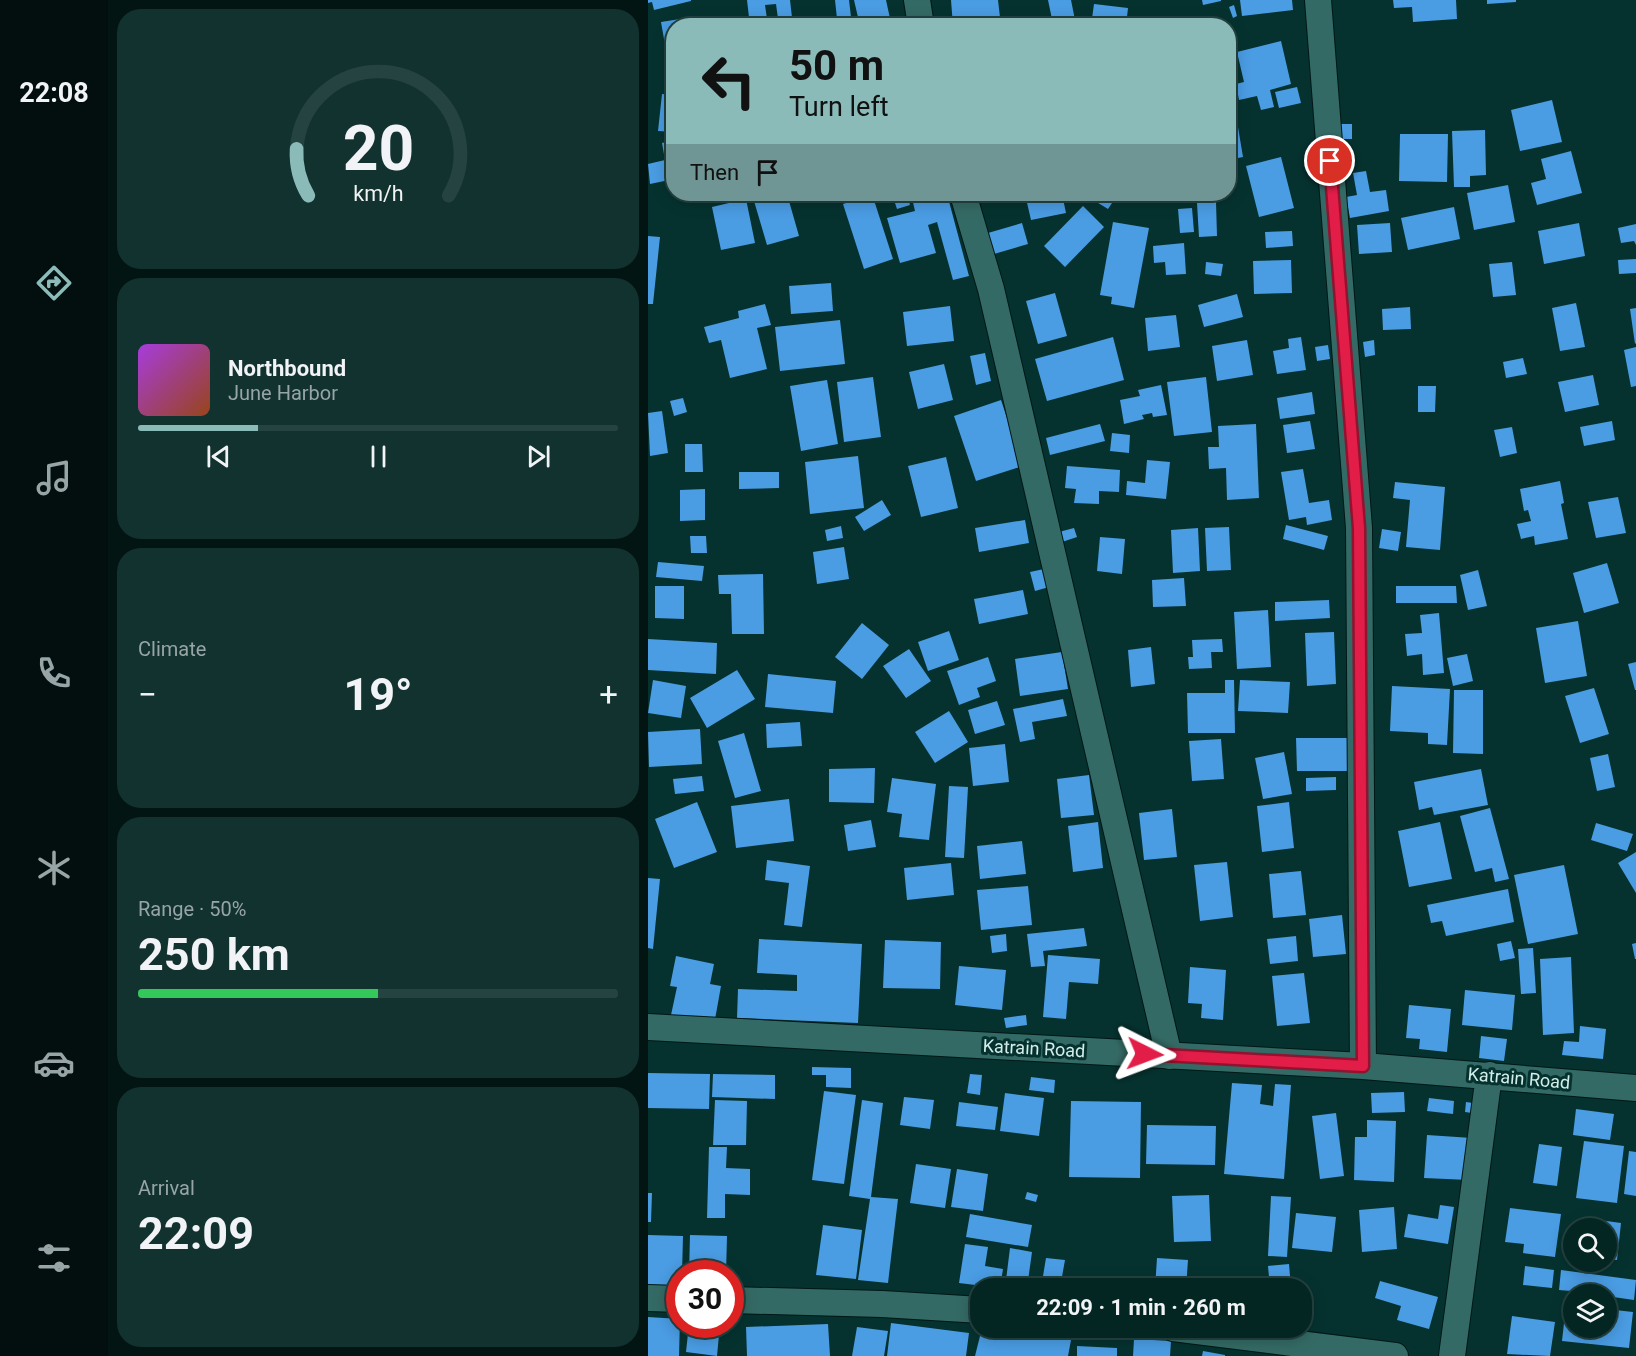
<!DOCTYPE html>
<html lang="en">
<head>
<meta charset="utf-8">
<style>
	:root { --surface:#042623; --page:#123230; --text:#f1f3f6; --muted:#97a5a6; --line:#254341; --accent:#8bbbb9 }
	body { margin:0; font-family:Roboto,sans-serif; background:var(--page); color:var(--text); height:100vh; display:flex; flex-direction:column; font-size:22px; white-space:nowrap }
	* { box-sizing:border-box; margin:0 }
	p { font-size:20px; color:var(--muted) }
	.icon { flex:none; width:33px; height:33px; fill:none; stroke:currentColor; stroke-width:2; stroke-linecap:round; stroke-linejoin:round }
	.map { position:relative; flex:1; overflow:hidden }
	.sheet { display:flex; flex-direction:column; gap:9px; padding:9px; background:#021513; width:540px }
	.sheet>* { flex:none }
	.top-card { position:absolute; left:18px; top:18px; width:570px; height:183px; border-radius:24px; box-shadow:0 3px 15px #0003,0 0 0 2px var(--line); background:#8bbbb9; color:#111; overflow:hidden }
	.buttons { position:absolute; left:915px; top:1218px; display:grid; gap:12px }
	.buttons a { display:grid; place-items:center; width:54px; height:54px; border-radius:50%; background:var(--surface); box-shadow:0 3px 15px #0003,0 0 0 2px var(--line); font-size:30px }
	.speed { position:absolute; left:18px; top:1260px; display:flex; gap:12px; font-size:30px; font-weight:700; text-align:center }
	.speed>* { display:grid; place-content:center; width:78px; height:78px; border-radius:50%; background:var(--surface); box-shadow:0 3px 15px #0003,0 0 0 2px var(--line); line-height:1 }
	.speed .limit { border:9px solid #d22; background:#fff; color:#111 }
	.pin { position:absolute; display:grid; place-items:center; width:51px; height:51px; color:#fff; margin:-26px; border:3px solid #fff; border-radius:50%; box-shadow:0 2px 6px #0007 }
	.me { position:absolute; width:66px; margin:-33px; rotate:93deg; stroke-linejoin:round; filter:drop-shadow(0 0 4px #0008) }
	.turn { display:flex; align-items:center; gap:21px; height:126px; padding:0 24px; font-size:27px }
	.turn .icon { width:78px; height:78px; stroke-width:2.5 }
	.turn b { display:block; font-size:42px; line-height:51px }
	.then { display:flex; align-items:center; height:57px; padding:0 24px; background:#0003; gap:12px; font-size:22px }
	.big { font-size:45px; font-weight:700; line-height:1.1 }
	.sheet .widget { flex:1; display:flex; flex-direction:column; justify-content:center; gap:9px; min-width:0; padding:0 21px; border-radius:24px; background:var(--page) }
	.sheet .dial { align-items:center; gap:0 }
	.dial svg { height:156px; overflow:visible; fill:none; stroke:var(--line); stroke-width:7; stroke-linecap:round; text-anchor:middle }
	.dial text { fill:var(--text); stroke:none }
	.song { display:flex; align-items:center; gap:18px }
	.cover { width:72px; height:72px; border-radius:9px; background:linear-gradient(135deg,hsl(280 70% 55%),hsl(20 70% 35%)) }
	.played { height:6px; border-radius:3px; background:linear-gradient(90deg,var(--accent) 25%,var(--line) 25%) }
	.keys { display:flex; justify-content:space-around; direction:ltr }
	.heat { display:flex; justify-content:space-between; align-items:center; font-size:33px; direction:ltr }
	.charge { height:9px; border-radius:4px; background:linear-gradient(90deg,#34c759 50%,var(--line) 0) }
	.trip { position:absolute; left:322px; top:1278px; width:342px; height:60px; border-radius:24px; background:var(--surface); box-shadow:0 3px 15px #0003,0 0 0 2px var(--line); font-weight:700; line-height:60px; text-align:center }
	main { display:flex; flex:1; min-height:0 }
	.tab-bar { display:flex; flex-direction:column; width:108px; justify-content:space-around; align-items:center; background:#020f0e; color:var(--muted) }
	.tab-bar .icon { width:42px; height:42px }
	.tab-bar .selected { color:var(--accent) }
	.tab-bar b { font-size:27px; color:var(--text) }
	.map>svg:first-child { display:block }
</style>
</head>
<body>
<main>
<nav class="tab-bar">
<b>22:08</b>
<svg class="icon selected" aria-label="directions" viewBox="0 0 24 24"><path d="M12 3l9 9-9 9-9-9zM9 14v-3h6M13 9l2 2-2 2"/></svg>
<svg class="icon" aria-label="music" viewBox="0 0 24 24"><path d="M9 18V5l10-2v13"/><circle cx="6" cy="18" r="3"/><circle cx="16" cy="16" r="3"/></svg>
<svg class="icon" aria-label="phone" viewBox="0 0 24 24"><path d="M5 4h4l2 5-3 2q2 4 5 5l2-3 5 2v4C11 20 4 13 5 4z"/></svg>
<svg class="icon" aria-label="climate" viewBox="0 0 24 24"><path d="M12 3v18M4 7l16 10M4 17L20 7"/></svg>
<svg class="icon" aria-label="car" viewBox="0 0 24 24"><path d="M5 17H2v-5l4-1 3-4h7l3 4 3 1v5h-3M9 17h6M6 11h13"/><circle cx="7" cy="17" r="2"/><circle cx="17" cy="17" r="2"/></svg>
<svg class="icon" aria-label="filters" viewBox="0 0 24 24"><path d="M4 7h16M4 17h16"/><circle cx="9" cy="7" r="2"/><circle cx="15" cy="17" r="2"/></svg>
</nav>
<section class="sheet">
<div class="widget dial"><svg viewBox="0 0 100 80">
<path d="M14 69A42 42 0 1 1 86 69"/>
<path d="M14 69A42 42 0 0 1 8 45" stroke="#8bbbb9"/>
<text x="50" y="56" font-size="32" font-weight="700">20</text>
<text x="50" y="72" font-size="11">km/h</text>
</svg></div>
<div class="widget">
<div class="song"><i class="cover"></i><div><b>Northbound</b><p>June Harbor</p></div></div>
<div class="played"></div>
<div class="keys"><svg class="icon" aria-label="previous" viewBox="0 0 24 24"><path d="M18 5L8 12l10 7zM5 5v14"/></svg><svg class="icon" aria-label="pause" viewBox="0 0 24 24"><path d="M8 5v14M16 5v14"/></svg><svg class="icon" aria-label="next" viewBox="0 0 24 24"><path d="M6 5l10 7-10 7zM19 5v14"/></svg></div>
</div>
<div class="widget"><p>Climate</p>
<div class="heat"><a>−</a><b class="big">19°</b><a>+</a></div>
</div>
<div class="widget"><p>Range · 50%</p><b class="big">250 km</b><div class="charge"></div></div>
<div class="widget"><p>Arrival</p><b class="big">22:09</b></div>
</section>
<div class="map">
<svg width="988" height="1356" viewBox="0 0 988 1356">
	<rect width="100%" height="100%" fill="#05322f"/>
	<path fill="#4a9ce3" d="M0 0H43V1L6 10 4 2 0 3Z
		M99 0H142L145 26H131L128 4 117 5 120 26H102Z
		M187 0H201L203 17 189 19Z
		M206 0H238L243 23 212 26Z
		M303 0H350L353 26H305Z
		M400 0H423L427 20 405 24Z
		M554 0H573V1L555 5Z
		M592 0H644L645 10 594 16Z
		M745 0H808L809 19 765 22 764 7 746 8Z
		M839 0H868V2L839 4Z
		M446 4 480 8 478 26H443Z
		M586 5 589 16 585 18 581 7Z
		M51 16 53 26H26V55L19 56 13 22Z
		M633 41 643 84 622 90 626 107 613 110 609 96 591 100 588 84 596 82 589 52Z
		M649 87 653 103 631 108 627 92Z
		M14 94 26 95V132L10 131Z
		M904 100 914 142 872 151 863 110Z
		M690 124H704V139H691Z
		M590 127 595 157 580 160V128Z
		M837 130 838 175 822 176V187H806L804 131Z
		M752 134H800L799 182 751 181Z
		M26 140V179L2 184 0 164 17 160 14 143Z
		M923 151 934 193 889 205 883 183 898 179 893 159Z
		M633 157 646 208 611 217 598 166Z
		M718 171 722 192 738 190 741 211 702 218 698 197 709 195 705 173Z
		M860 185 867 222 826 230 819 193Z
		M134 194H139L151 236 119 245 106 201Z
		M224 194 245 259 216 269 195 204Z
		M244 194H259L262 205 249 209Z
		M263 194H299L321 276 305 280 289 222 280 225 288 253 252 263 239 218 267 211Z
		M377 194H414L418 213 383 220Z
		M438 194H470L460 209 437 195Z
		M98 199 107 243 73 250 64 207Z
		M568 202 569 236 551 237 549 203Z
		M435 206 456 227 417 267 396 246Z
		M806 207 812 239 760 250 753 218Z
		M544 208 546 232 532 233 530 209Z
		M465 222 501 228 486 308 463 304 464 297 452 295Z
		M374 223 380 244 346 254 340 233Z
		M742 223 744 252 711 254 709 225Z
		M931 223 937 256 896 264 890 231Z
		M988 224V245L986 241 973 243 970 228Z
		M644 231 645 246 618 248 617 232Z
		M0 236 12 237 5 304H0Z
		M536 243 538 274 518 275 517 262 506 263 505 246Z
		M988 259V273L971 274 970 260Z
		M643 260 644 293 606 294 605 261Z
		M558 262 575 264 573 276 557 274Z
		M864 262 868 295 845 297 841 264Z
		M183 283 185 311 143 314 141 286Z
		M407 293 419 336 390 344 378 301Z
		M589 294 595 317 556 327 550 305Z
		M928 303 937 347 912 351 904 308Z
		M117 304 123 325 109 328 119 369 82 378 73 340 61 343 56 327 91 318 90 311Z
		M302 306 306 341 259 346 255 312Z
		M762 307 763 329 735 330 734 309Z
		M988 308V343L987 344 982 309Z
		M528 315 532 347 500 351 497 318Z
		M192 320 197 364 132 371 127 327Z
		M465 337 476 380 399 401 387 359Z
		M653 337 658 370 629 374 625 351 641 348 640 339Z
		M599 340 605 375 569 381 564 346Z
		M726 340 727 355 717 357 715 342Z
		M680 345 682 359 669 361 667 347Z
		M988 347V386L983 387 976 350Z
		M337 353 343 381 328 385 322 356Z
		M875 358 879 374 858 378 855 362Z
		M296 364 305 400 270 409 261 372Z
		M945 375 951 405 917 412 910 382Z
		M225 377 233 437 196 442 189 382Z
		M558 377 564 432 526 436 519 382Z
		M179 380 190 444 153 451 142 386Z
		M513 385 519 415 505 417 504 413 494 415 496 419 476 424 472 400 492 396 490 390Z
		M770 386H788L787 412H770Z
		M664 392 667 414 632 419 629 398Z
		M35 398 39 412 26 416 22 401Z
		M353 400 375 466 328 481 306 416Z
		M14 411 20 453 2 456 0 413Z
		M662 421 667 449 639 453 635 425Z
		M964 421 967 440 936 446 932 427Z
		M452 424 457 441 402 455 398 438Z
		M608 424 611 498 579 500 578 468 561 469 560 447H571L570 426Z
		M864 427 869 453 852 457 846 430Z
		M464 433 482 435 481 453 462 451Z
		M37 444H54L55 472H37Z
		M210 456 216 508 162 514 157 462Z
		M298 457 310 508 273 517 260 466Z
		M499 460 522 462 518 499 478 495 479 481 497 483Z
		M419 466 472 470 471 492 451 491V504L426 503 428 489 417 488Z
		M655 469 661 503 681 500 684 520 659 525 658 517 641 520 633 472Z
		M91 472H131V488L91 489Z
		M912 481 916 503 913 504 920 539 887 545 886 536 873 539 869 524 883 521 880 510 876 511 872 489Z
		M747 482 797 487 792 550 758 547 762 500 745 498Z
		M57 489V520L32 521V490Z
		M970 497 978 533 948 538 940 502Z
		M234 500 243 515 216 531 207 517Z
		M377 520 381 543 331 552 327 528Z
		M638 525 680 536 676 550 635 539Z
		M193 526 195 538 179 541 177 530Z
		M581 527 583 570 559 571 557 528Z
		M426 528 429 537 414 542 411 532Z
		M550 528 552 571 525 573 523 530Z
		M734 529 753 532 750 551 731 548Z
		M42 536H58L59 553H43Z
		M452 537 477 539 474 574 449 571Z
		M196 547 201 579 169 584 165 552Z
		M10 562 56 566 54 581 8 577Z
		M959 563 971 603 936 613 925 573Z
		M396 569 401 587 387 591 382 572Z
		M830 570 839 606 820 610 812 575Z
		M115 574 116 634H84L83 594H71L70 575Z
		M536 578 538 606 505 607 504 580Z
		M7 586H36V619L7 618Z
		M748 586H808L809 603H748Z
		M375 590 380 614 331 624 326 599Z
		M681 600 682 618 627 621V602Z
		M620 610 623 667 589 669 586 612Z
		M791 613 796 673 775 675 774 654 759 656 757 634 774 633 772 615Z
		M930 621 939 676 897 683 888 628Z
		M214 623 241 645 214 679 187 657Z
		M301 631 311 660 280 671 270 642Z
		M686 632 688 684 659 686 657 633Z
		M0 639 69 643 68 674 0 670Z
		M574 639 575 652H563L564 668 541 669 540 657H545L544 640Z
		M503 647 507 684 483 687 480 650Z
		M261 649 283 681 258 698 235 666Z
		M414 652 420 689 372 696 367 659Z
		M819 654 825 681 805 686 799 658Z
		M340 657 348 681 329 688 332 697 311 705 299 671Z
		M988 662V690H987L980 664Z
		M89 670 107 699 59 728 42 698Z
		M120 674 188 681 185 713 117 707Z
		M5 680 38 686 33 718 0 713Z
		M577 680H586L587 733H540L539 693H577Z
		M592 680 642 682 640 713 590 711Z
		M744 686 802 689 799 745 780 744V733L742 731Z
		M946 688 961 734 932 743 917 696Z
		M806 690H835V754L805 753Z
		M415 699 419 716 384 722 387 739 372 742 365 709Z
		M349 701 357 725 327 734 320 710Z
		M301 711 320 742 287 763 267 732Z
		M152 722 154 746 119 748 118 724Z
		M52 729 54 764 1 767 0 732Z
		M96 733 113 791 87 798 70 741Z
		M648 738H700L701 771H649Z
		M573 739 576 779 544 781 541 741Z
		M357 744 361 782 325 786 321 748Z
		M636 752 644 794 615 799 607 758Z
		M960 754 967 787 949 791 942 758Z
		M227 768 226 803 181 802V769Z
		M833 769 840 805 786 815 784 807 771 810 766 782Z
		M441 775 446 815 413 818 409 779Z
		M54 776 56 791 27 794 25 779Z
		M688 777V790L658 791V778Z
		M244 778 288 784 281 840 251 837 254 814 239 812Z
		M301 786 320 787 316 858 297 857Z
		M141 799 146 841 88 848 83 806Z
		M49 802 69 852 26 868 7 819Z
		M641 802 646 848 614 852 609 806Z
		M842 808 861 879 847 882 844 868 827 872 812 816Z
		M524 809 529 857 496 860 491 813Z
		M223 820 228 847 200 851 196 825Z
		M450 822 455 868 425 872 420 826Z
		M792 822 804 879 761 887 750 831Z
		M948 823 985 834 979 851 943 840Z
		M374 841 378 874 332 879 329 846Z
		M988 852V893L970 863Z
		M119 860 162 866 154 927 136 925 141 883 117 880Z
		M579 862 585 917 552 921 546 865Z
		M303 863 306 895 259 900 256 868Z
		M916 865 930 934 880 944 866 875Z
		M653 871 658 915 625 918 621 874Z
		M0 878 12 879 5 949 0 948Z
		M380 886 384 925 333 930 329 890Z
		M860 889 866 922 798 936 794 921 783 923 779 905Z
		M694 915 698 954 665 957 661 919Z
		M436 928 439 946 395 951 397 966 383 967 379 934Z
		M358 934 359 951 344 953 342 936Z
		M648 936 650 961 622 964 619 939Z
		M111 939 214 944 210 1023 89 1018 90 989 149 991V975L109 973Z
		M237 940 293 942 292 989 235 988Z
		M863 941 867 958 852 961 849 944Z
		M988 943V959H987L984 944Z
		M885 948 888 993 873 994 870 949Z
		M400 955 452 959 450 984 421 982 418 1019 395 1017Z
		M28 956 66 964 62 984 73 986 66 1025 23 1015 29 987 22 986Z
		M923 957 926 1033 895 1035 892 959Z
		M311 966 358 970 354 1010 307 1005Z
		M542 967 578 970 575 1020 553 1018 554 1004 540 1003Z
		M656 973 662 1023 629 1026 624 976Z
		M817 990 867 995 864 1030 814 1025Z
		M761 1005 803 1009 799 1052 771 1049 772 1039 758 1038Z
		M378 1015 379 1025 358 1028 356 1018Z
		M932 1026 958 1029 955 1059 914 1055 916 1041 931 1042Z
		M833 1036 859 1039 856 1061 831 1058Z
		M164 1067 203 1068V1088L178 1087V1075H164Z
		M0 1073 62 1074 61 1109 0 1108Z
		M65 1074 127 1075V1099L64 1097Z
		M322 1074 334 1075 332 1095 319 1093Z
		M383 1077 407 1080 406 1093 381 1090Z
		M584 1083 614 1085 612 1104 625 1106 627 1084 643 1085 636 1179 576 1174Z
		M176 1091 208 1095 196 1184 164 1180Z
		M756 1092 757 1112 724 1113 723 1093Z
		M357 1093 396 1098 391 1136 352 1131Z
		M256 1097 286 1100 282 1129 252 1125Z
		M781 1098 806 1101 805 1114 779 1111Z
		M67 1100 99 1101 98 1145H65Z
		M214 1100 235 1103 223 1197 250 1199 240 1283 210 1280 222 1199 201 1196Z
		M423 1101 493 1102 492 1178 421 1177Z
		M311 1102 350 1107 347 1130 308 1126Z
		M818 1102 832 1104 831 1114 817 1112Z
		M928 1109 966 1114 962 1140 925 1135Z
		M688 1113 696 1176 672 1179 664 1116Z
		M719 1120 748 1121 746 1182 706 1180 707 1137H719Z
		M499 1125 568 1126 567 1165 498 1164Z
		M779 1135 824 1138 821 1180 776 1178Z
		M936 1141 976 1146 969 1203 928 1198Z
		M891 1144 914 1147 909 1186 885 1183Z
		M61 1147H79L78 1168 102 1169V1195L77 1194V1218H59Z
		M981 1151 988 1152V1196L976 1194Z
		M268 1164 303 1169 297 1208 262 1203Z
		M309 1169 340 1174 335 1211 303 1207Z
		M379 1192 390 1195 388 1202 377 1199Z
		M0 1193H4L3 1222H0Z
		M561 1195 563 1241 526 1242 524 1196Z
		M623 1196 643 1197 639 1257 620 1256Z
		M792 1205 806 1207 800 1244 756 1237 760 1214 790 1219Z
		M746 1207 749 1249 714 1252 711 1210Z
		M862 1208 913 1214 907 1257 875 1253 876 1244 857 1242Z
		M648 1213 688 1217 684 1252 644 1248Z
		M322 1214 384 1225 380 1247 318 1237Z
		M944 1219 973 1223 969 1260 958 1259V1228H943Z
		M175 1225 214 1230 208 1279 168 1275Z
		M0 1235 35 1236 34 1274H32V1289L0 1288Z
		M42 1235 79 1236 78 1274H41Z
		M317 1244 340 1247 337 1266 355 1269 352 1288 311 1283Z
		M362 1248 384 1252 379 1288H357Z
		M398 1258 417 1260 412 1288H393Z
		M509 1258 540 1260 538 1288H507Z
		M641 1264 643 1288H622L620 1266Z
		M877 1266 906 1270 904 1288 875 1285Z
		M913 1270 988 1280 986 1300 958 1296V1294L911 1290Z
		M732 1281 790 1297 781 1329 749 1320 753 1306 727 1298Z
		M918 1305H926V1328H958V1309L985 1312 981 1348 914 1341Z
		M864 1316 907 1322 902 1356 859 1354Z
		M0 1317 32 1319 31 1356H0Z
		M243 1323 321 1333 318 1356H239Z
		M41 1324H72L69 1356 38 1352Z
		M180 1324 182 1356H99L98 1327Z
		M209 1327 240 1331 236 1356H204Z
		M334 1328H365L423 1340 420 1356H327Z
		M486 1339 523 1341 522 1356H485Z
		M429 1346 469 1348V1356H429Z
		M555 1351 577 1355V1356H554Z"/>
	<g fill="none" stroke-linecap="round" stroke-linejoin="round">
		<defs>
			<path id="minor" d="M269 0 273 26
				M670 0 711 528 715 1066
				M315 194 343 289 521 1056
				M0 1027 715 1066 988 1088
				M0 1298 32 1299
				M82 1300 234 1304 333 1310
				M525 1328 747 1356
				M804 1356 841 1075"/>
		</defs>
		<use href="#minor" stroke="#001816" stroke-width="28"/>
		<use href="#minor" stroke="#346a65" stroke-width="26"/>
	</g>
	<g fill="none" stroke-linecap="round" stroke-linejoin="round">
		<defs>
			<path id="route" d="M497 1054 715 1066 711 528 682 161"/>
		</defs>
		<use href="#route" stroke="#92132f" stroke-width="15"/>
		<use href="#route" stroke="#e11d48" stroke-width="10"/>
	</g>
	<g text-anchor="middle" dominant-baseline="central" stroke-width="6" stroke-linejoin="round" paint-order="stroke">
		<g font-size="18" fill="#d2edea" stroke="#05322f">
			<text transform="translate(386 1048) rotate(3)">Katrain Road</text>
			<text transform="translate(871 1078) rotate(5)">Katrain Road</text>
		</g>
	</g>
</svg>
<div class="buttons">
<a><svg class="icon" aria-label="search" viewBox="0 0 24 24"><circle cx="10" cy="10" r="6"/><path d="M15 15l6 6"/></svg></a>
<a><svg class="icon" aria-label="layers" viewBox="0 0 24 24"><path d="M12 4l9 5-9 5-9-5zM3 14l9 5 9-5"/></svg></a>
</div>
<div class="speed"><div class="limit">30</div></div>
<div class="pin" style="left:682px;top:161px;background:#d93025"><svg class="icon" aria-label="arrive" viewBox="0 0 24 24"><path d="M6 21V4h12l-3 4 3 4H6"/></svg></div>
<svg class="me" style="left:497px;top:1054px" viewBox="-20 -20 40 40"><path d="M0-17L14 15 0 8-14 15z" fill="#e11d48" stroke="#fff" stroke-width="4"/></svg>
<div class="trip">22:09 · 1 min · 260 m</div>
<div class="top-card">
<div class="turn"><svg class="icon" aria-label="left" viewBox="0 0 24 24"><path d="M17 20v-9H6M10 6l-5 5 5 5"/></svg><div><b>50 m</b>Turn left</div></div>
<div class="then">Then<svg class="icon" aria-label="arrive" viewBox="0 0 24 24"><path d="M6 21V4h12l-3 4 3 4H6"/></svg></div>
</div>
</div>
</main>
</body>
</html>
